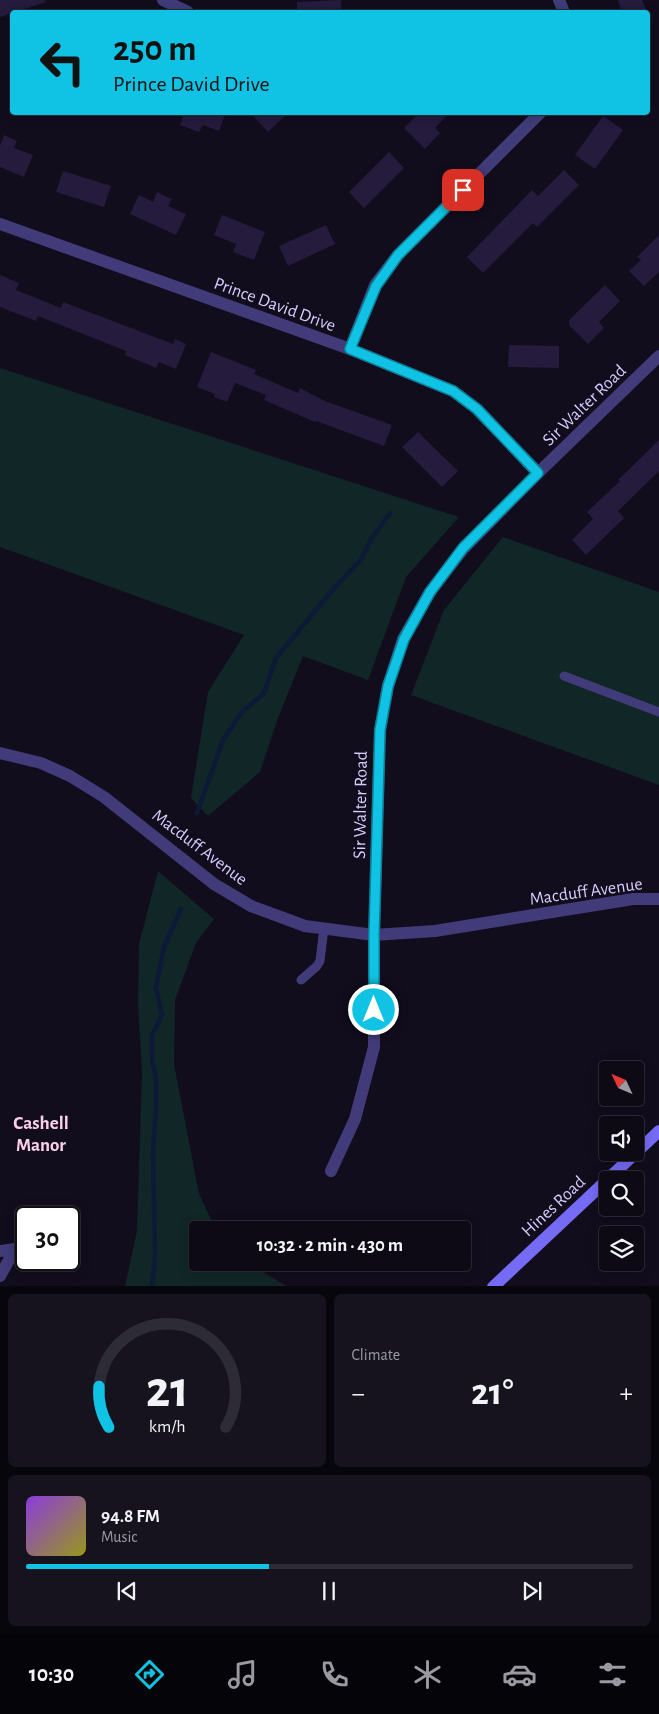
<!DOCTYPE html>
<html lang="en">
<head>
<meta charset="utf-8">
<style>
	body { margin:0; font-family:"Alegreya Sans",sans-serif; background:#16131f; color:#f1f3f6; height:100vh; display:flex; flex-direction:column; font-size:19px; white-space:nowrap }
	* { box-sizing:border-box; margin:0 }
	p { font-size:16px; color:#9a9aa1 }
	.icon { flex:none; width:28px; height:28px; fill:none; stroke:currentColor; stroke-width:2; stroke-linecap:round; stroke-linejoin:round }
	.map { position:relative; height:1286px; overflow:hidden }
	.side { display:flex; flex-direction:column; gap:8px; padding:8px; background:#07060c; flex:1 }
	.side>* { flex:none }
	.banner { position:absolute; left:10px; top:10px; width:640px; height:105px; border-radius:5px; box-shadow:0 2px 12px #0003,0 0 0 1px #2d2b35; background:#10c3e4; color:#111; overflow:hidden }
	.needle { width:32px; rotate:314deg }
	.buttons { position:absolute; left:599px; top:1061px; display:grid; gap:10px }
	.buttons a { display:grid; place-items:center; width:45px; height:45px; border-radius:5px; background:#0d0a16; box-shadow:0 2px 12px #0003,0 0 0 1px #2d2b35; font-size:25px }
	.speed { position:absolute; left:15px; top:1206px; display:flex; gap:10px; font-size:25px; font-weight:700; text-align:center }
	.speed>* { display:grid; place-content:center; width:65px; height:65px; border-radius:50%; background:#0d0a16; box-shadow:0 2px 12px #0003,0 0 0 1px #2d2b35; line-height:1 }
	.speed .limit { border:2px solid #111; border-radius:8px; background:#fff; color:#111 }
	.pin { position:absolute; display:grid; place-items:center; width:42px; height:42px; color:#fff; margin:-21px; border-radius:10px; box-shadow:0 2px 8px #0006 }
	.me { position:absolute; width:55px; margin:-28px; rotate:0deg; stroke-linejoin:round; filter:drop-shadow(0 0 4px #0008) }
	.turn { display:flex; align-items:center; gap:18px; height:105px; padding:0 20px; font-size:22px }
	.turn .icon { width:65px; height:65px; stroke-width:2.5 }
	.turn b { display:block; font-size:35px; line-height:42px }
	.big { font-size:38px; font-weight:700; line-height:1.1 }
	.side .card { flex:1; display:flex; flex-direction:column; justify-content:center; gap:8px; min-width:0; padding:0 18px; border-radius:8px; background:#16131f }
	.side .dial { align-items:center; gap:0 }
	.dial svg { height:130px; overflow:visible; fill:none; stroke:#2d2b35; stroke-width:7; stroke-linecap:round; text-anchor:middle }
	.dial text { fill:#f1f3f6; stroke:none }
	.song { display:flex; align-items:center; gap:15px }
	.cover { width:60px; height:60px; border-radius:8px; background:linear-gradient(135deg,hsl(270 70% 55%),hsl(60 70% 35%)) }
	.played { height:5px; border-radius:2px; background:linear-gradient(90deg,#10c3e4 40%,#2d2b35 40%) }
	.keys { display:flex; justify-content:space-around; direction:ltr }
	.heat { display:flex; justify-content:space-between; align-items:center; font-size:28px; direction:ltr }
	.side .tiles { flex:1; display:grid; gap:8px; grid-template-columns:1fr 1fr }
	.card:last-child { grid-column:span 2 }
	.trip { position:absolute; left:189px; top:1221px; width:282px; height:50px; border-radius:5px; background:#0d0a16; box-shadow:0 2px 12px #0003,0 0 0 1px #2d2b35; font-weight:700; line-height:50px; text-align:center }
	.menu { display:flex; height:80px; justify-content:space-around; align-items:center; background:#050409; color:#9a9aa1 }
	.menu .icon { width:35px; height:35px }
	.menu .active { color:#10c3e4 }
	.menu b { font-size:22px; color:#f1f3f6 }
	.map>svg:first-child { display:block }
	.green { fill:#112627 }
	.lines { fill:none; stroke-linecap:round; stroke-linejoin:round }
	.stream { stroke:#0c1937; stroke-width:4.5 }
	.building { fill:#241b3d }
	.lane { stroke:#413b79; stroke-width:9 }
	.street { stroke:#413b79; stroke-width:12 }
	.secondary { stroke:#766bf5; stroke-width:12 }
	.route-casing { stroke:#0a7f94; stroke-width:12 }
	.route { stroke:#10c3e4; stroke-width:9 }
	.labels { text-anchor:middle; stroke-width:5; stroke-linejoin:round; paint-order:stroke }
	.street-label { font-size:18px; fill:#d5cdfc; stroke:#110d1d }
	.neighbourhood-label { font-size:19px; font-weight:bold; fill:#fccfe9; stroke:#110d1d }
</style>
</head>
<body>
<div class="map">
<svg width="659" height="1287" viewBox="0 0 659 1287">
	<rect width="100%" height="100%" fill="#110d1d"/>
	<path class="green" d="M0,368L459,517L406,577L368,680L303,656L278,718L260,772L208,816L191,798L208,692L244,635L0,547Z
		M503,537L659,592V785L411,695L444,610Z
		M158,871L214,919L196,943L175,1000L174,1064L199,1194L216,1230H198V1262L249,1263L286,1286H125L137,1231L142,1071L138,1005L139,944Z"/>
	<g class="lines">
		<path class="stream" d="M197,813L223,740L242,712L264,693L276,658L335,587L360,561L372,538L390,513
			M152,1287L155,1257L153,1151L156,1107V1079L152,1059V1035L162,1015L156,988L164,947L181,909"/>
	</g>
	<path class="building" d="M0,0H45L46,2L0,17Z
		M341,0V12H297V2Z
		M618,0H642L646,10L639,12H622Z
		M174,112H226L219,131L203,125L199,132L180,125L183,117Z
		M250,112H289L268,132Z
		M420,112H450L435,128L440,133L425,149L404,128Z
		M603,116L623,130L595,169L575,155Z
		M4,135L17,141L14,148L33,155L24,177L0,167V146Z
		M389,152L404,168L364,208L349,192Z
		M564,170L579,185L537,227L533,223L483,273L467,257L532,190L538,196Z
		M63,171L111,186L104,207L56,192Z
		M157,192L172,199L168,206L186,214L176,235L130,214L139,195L153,202Z
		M222,215L265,232L254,260L233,252L236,244L214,235Z
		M326,225L335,244L288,266L279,246Z
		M659,235V272L644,286L629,271L641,260L637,257Z
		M0,275L19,283L16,290L61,308L63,302L173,344L175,339L186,344L176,369L159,362L156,368L125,355L126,351L38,316L36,321L0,307Z
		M605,285L620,301L599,322L604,328L588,344L569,325V320Z
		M509,345L559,346V368L508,367Z
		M211,352L256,370L254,374L298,393L300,388L325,401L392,425L384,446L316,421L315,422L264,400L266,395L235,383L227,402L214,397L215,394L197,387Z
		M418,432L458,471L442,487L402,447Z
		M659,440V471L618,511L624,518L586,555L572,540L593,519L587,512L620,481L618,480Z"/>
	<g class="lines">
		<path class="lane" d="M564,676L659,712
			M301,980L317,966L320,961L324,928"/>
		<path class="street" d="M163,0L188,12
			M559,0L564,12
			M0,224L350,349L453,391L477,409L538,473
			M350,349L375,285L398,255L541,112
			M0,753L41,763L70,776L104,797L214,884L251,906L305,926L374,935L435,931L633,899H659
			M331,1171L355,1119L374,1047V935L380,730L388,686L403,639L430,592L463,549L538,473L659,356
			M0,1251L15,1249L0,1276"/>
		<path class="secondary" d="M493,1287L659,1131"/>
	</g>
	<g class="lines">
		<g class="route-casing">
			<path id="route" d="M374,1010V935L380,730L388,686L404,639L430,592L463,548L538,473L477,409L453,391L350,349L376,286L398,255L463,190"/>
		</g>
		<use href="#route" class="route"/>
	</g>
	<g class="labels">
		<g class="street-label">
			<text transform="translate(275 304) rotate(20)" y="6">Prince David Drive</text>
			<text transform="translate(584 405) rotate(-44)" y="6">Sir Walter Road</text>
			<text transform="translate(360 805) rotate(-89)" y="6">Sir Walter Road</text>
			<text transform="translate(200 847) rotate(37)" y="6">Macduff Avenue</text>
			<text transform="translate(586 891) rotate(-8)" y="6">Macduff Avenue</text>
			<text transform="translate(553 1206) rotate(-43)" y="6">Hines Road</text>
		</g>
		<g class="neighbourhood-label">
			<text x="41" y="1129">Cashell<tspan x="41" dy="22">Manor</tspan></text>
		</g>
	</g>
</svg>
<div class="buttons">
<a><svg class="needle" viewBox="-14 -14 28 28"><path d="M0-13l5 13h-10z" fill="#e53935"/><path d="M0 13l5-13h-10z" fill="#9a9aa1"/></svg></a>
<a><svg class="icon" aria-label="sound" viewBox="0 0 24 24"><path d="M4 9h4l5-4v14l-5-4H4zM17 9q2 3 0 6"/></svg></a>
<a><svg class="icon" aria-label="search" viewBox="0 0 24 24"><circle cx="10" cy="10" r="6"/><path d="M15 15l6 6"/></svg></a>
<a><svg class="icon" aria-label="layers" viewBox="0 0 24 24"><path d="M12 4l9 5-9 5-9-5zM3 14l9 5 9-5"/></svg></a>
</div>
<div class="speed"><div class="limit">30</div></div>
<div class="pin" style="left:463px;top:190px;background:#d93025"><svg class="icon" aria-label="arrive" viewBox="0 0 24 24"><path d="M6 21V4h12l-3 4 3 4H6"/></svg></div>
<svg class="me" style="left:374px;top:1010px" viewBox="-20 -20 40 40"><circle r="17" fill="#10c3e4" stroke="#fff" stroke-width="3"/><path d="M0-11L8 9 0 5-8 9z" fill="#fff"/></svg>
<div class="trip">10:32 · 2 min · 430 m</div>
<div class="banner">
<div class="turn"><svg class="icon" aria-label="left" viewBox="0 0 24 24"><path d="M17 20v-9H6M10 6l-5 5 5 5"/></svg><div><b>250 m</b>Prince David Drive</div></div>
</div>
</div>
<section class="side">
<div class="tiles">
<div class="card dial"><svg viewBox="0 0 100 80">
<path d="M14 69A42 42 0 1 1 86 69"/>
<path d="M14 69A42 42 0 0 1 8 44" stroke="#10c3e4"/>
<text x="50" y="56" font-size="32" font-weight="700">21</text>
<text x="50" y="72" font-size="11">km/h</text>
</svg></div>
<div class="card"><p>Climate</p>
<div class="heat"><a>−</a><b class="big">21°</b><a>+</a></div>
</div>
<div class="card">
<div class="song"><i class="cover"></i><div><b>94.8 FM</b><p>Music</p></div></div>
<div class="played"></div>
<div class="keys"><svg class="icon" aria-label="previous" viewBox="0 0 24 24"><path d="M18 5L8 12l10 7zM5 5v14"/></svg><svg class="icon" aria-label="pause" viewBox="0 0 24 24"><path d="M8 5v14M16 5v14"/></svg><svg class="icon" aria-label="next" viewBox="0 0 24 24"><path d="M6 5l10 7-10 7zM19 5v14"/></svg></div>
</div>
</div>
</section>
<nav class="menu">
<b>10:30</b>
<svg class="icon active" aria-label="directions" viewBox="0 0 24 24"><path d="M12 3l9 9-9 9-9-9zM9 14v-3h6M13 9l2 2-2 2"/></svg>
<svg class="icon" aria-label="music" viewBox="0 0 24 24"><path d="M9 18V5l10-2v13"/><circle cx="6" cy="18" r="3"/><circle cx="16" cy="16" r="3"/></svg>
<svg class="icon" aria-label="phone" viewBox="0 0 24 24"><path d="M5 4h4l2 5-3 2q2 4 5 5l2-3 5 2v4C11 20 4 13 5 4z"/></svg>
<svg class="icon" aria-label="climate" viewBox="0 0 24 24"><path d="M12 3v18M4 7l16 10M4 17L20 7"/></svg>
<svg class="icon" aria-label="car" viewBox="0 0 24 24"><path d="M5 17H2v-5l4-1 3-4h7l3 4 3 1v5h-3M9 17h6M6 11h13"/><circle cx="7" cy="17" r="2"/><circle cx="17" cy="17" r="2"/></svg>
<svg class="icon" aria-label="filters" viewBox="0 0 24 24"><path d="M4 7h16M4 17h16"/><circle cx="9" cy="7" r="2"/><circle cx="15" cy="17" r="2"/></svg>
</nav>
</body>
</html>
